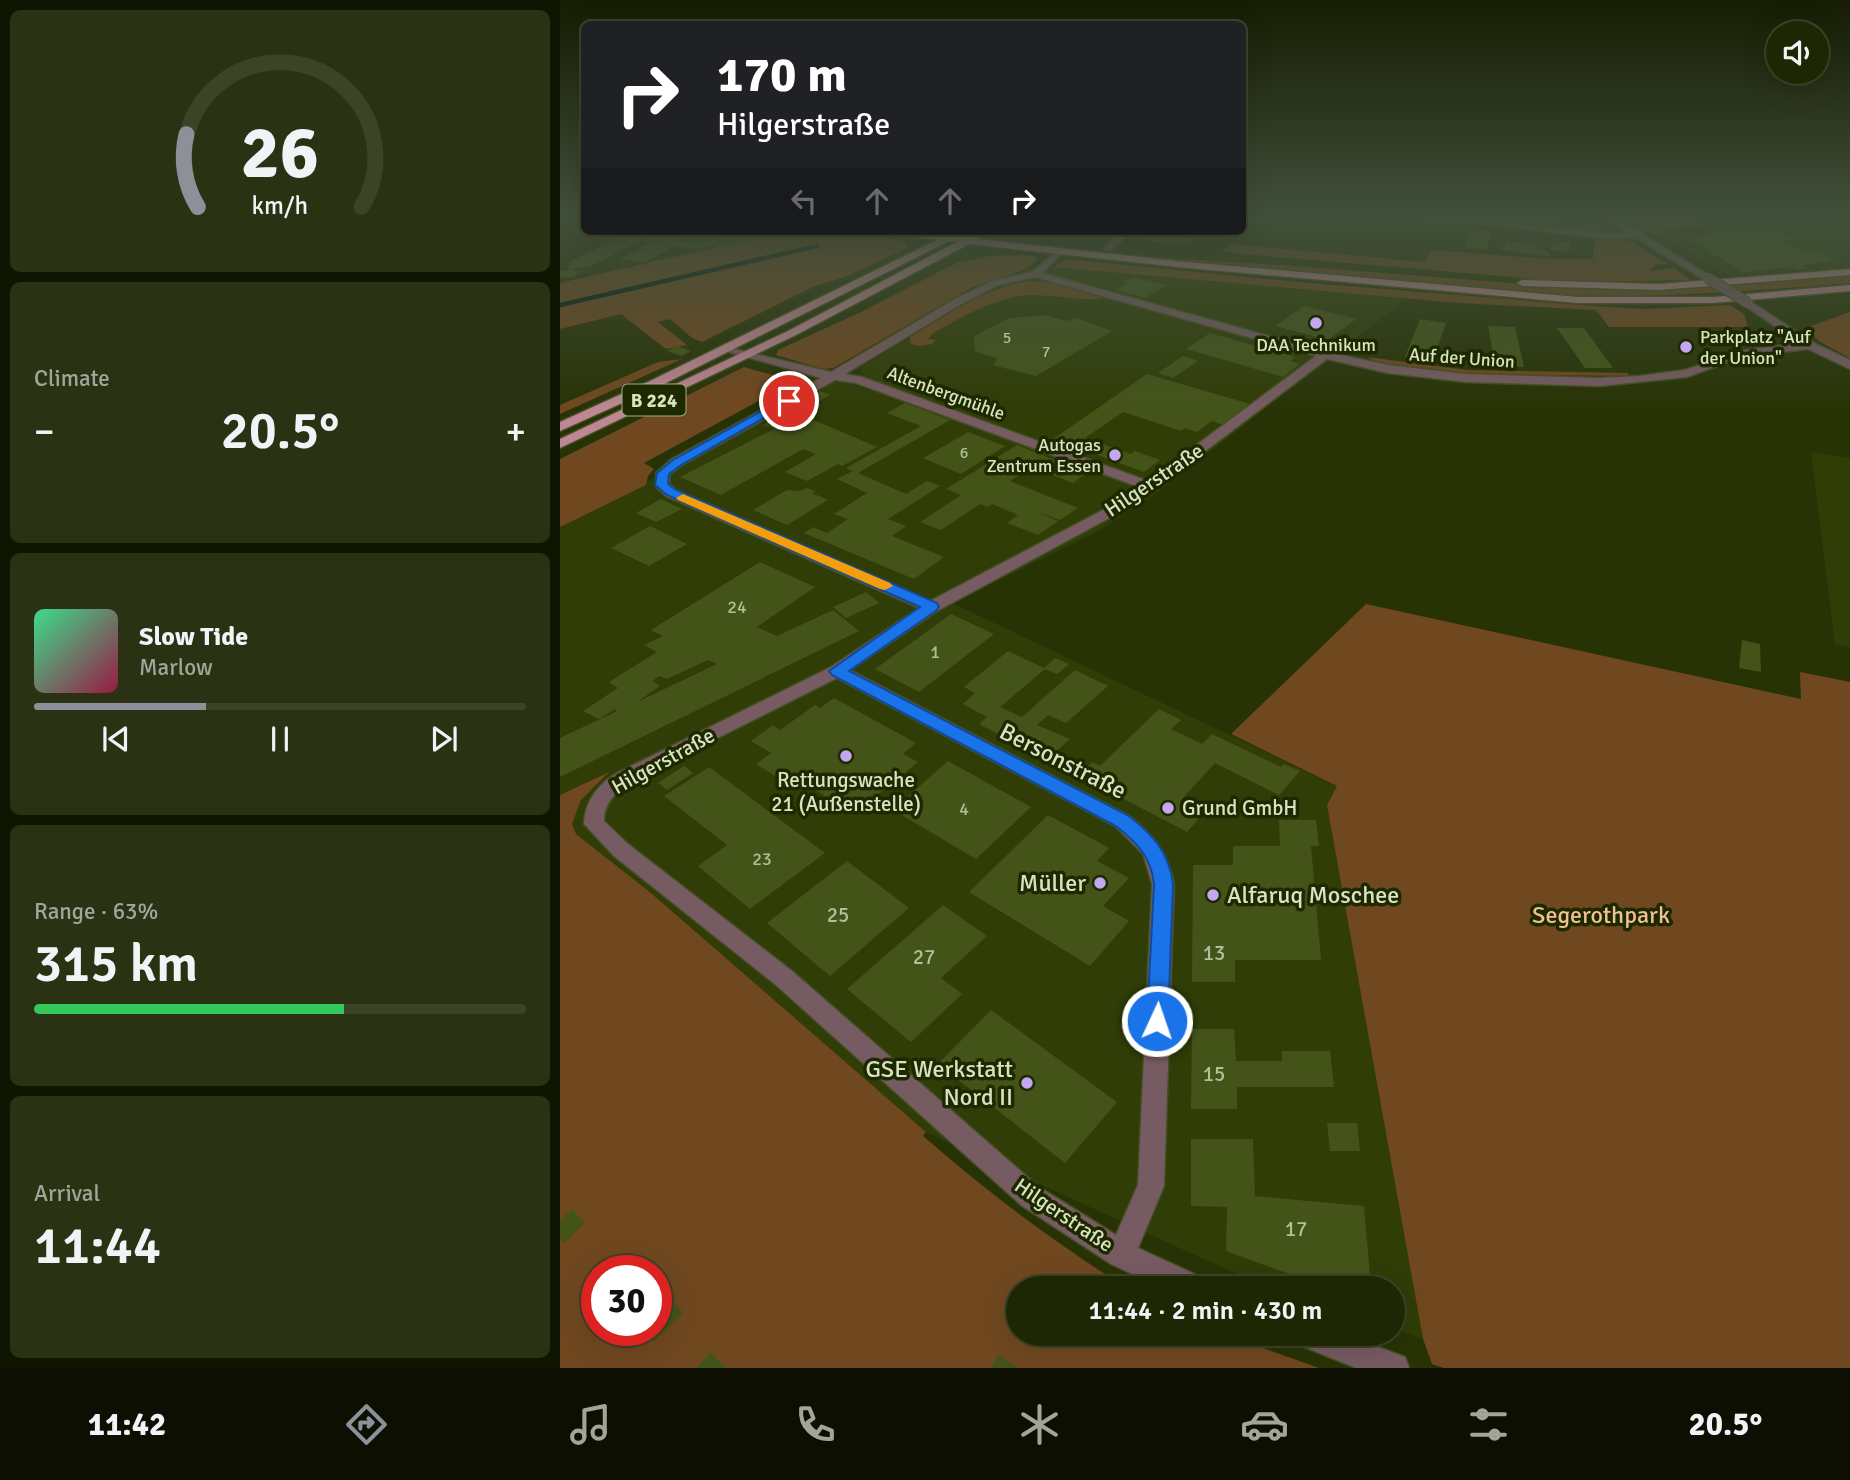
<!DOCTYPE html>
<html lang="en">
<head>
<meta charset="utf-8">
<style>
	body { margin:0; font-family:Signika,sans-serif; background:#2b3213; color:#f1f3f6; height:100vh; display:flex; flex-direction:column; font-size:26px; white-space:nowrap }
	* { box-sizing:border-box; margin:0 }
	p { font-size:23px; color:#a1a59a }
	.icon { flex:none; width:38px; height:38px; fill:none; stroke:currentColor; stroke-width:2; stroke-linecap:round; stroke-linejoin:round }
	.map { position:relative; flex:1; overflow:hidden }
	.details { display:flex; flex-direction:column; gap:10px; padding:10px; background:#101502; width:560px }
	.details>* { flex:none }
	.hud { position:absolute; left:21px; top:21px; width:665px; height:214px; border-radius:10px; box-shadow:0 7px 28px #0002,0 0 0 2px #3c4326; background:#202124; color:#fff; overflow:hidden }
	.controls { position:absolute; left:1206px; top:21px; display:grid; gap:14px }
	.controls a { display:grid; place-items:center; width:63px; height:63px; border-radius:50%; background:#1e2604; box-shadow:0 7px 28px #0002,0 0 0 2px #3c4326; font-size:35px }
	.speed { position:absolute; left:21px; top:1255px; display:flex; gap:14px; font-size:35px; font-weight:700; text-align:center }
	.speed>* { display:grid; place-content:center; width:91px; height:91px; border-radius:50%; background:#1e2604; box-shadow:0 7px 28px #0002,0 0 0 2px #3c4326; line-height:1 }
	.speed .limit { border:10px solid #d22; background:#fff; color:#111 }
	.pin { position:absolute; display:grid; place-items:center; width:60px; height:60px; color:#fff; margin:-30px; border:4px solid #fff; border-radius:50%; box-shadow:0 2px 7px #0007 }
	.me { position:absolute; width:77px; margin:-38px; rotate:3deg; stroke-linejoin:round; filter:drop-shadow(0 0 5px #0008) }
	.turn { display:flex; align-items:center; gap:24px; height:147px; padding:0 21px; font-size:32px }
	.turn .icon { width:91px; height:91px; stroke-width:2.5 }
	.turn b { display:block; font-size:49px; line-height:60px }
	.lanes { display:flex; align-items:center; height:66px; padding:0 21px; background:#0003; justify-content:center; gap:35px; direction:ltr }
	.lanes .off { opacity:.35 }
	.big { font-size:52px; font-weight:600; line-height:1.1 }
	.details .card { flex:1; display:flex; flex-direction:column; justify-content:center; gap:10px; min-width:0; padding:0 24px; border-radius:10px; background:#2b3213 }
	.details .dial { align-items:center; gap:0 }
	.dial svg { height:182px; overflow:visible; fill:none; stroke:#3c4326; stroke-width:7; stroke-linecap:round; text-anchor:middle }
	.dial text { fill:#f1f3f6; stroke:none }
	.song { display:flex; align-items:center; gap:21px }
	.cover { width:84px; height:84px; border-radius:10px; background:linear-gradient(135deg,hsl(150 70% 55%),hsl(340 70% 35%)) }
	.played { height:7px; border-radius:4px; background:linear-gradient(90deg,#8c9099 35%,#3c4326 35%) }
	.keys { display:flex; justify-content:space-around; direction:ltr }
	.heat { display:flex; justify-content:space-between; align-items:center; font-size:38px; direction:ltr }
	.charge { height:10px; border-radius:5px; background:linear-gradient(90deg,#34c759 63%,#3c4326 0) }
	.trip { position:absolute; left:446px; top:1276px; width:399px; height:70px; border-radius:35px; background:#1e2604; box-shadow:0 7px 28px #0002,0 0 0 2px #3c4326; font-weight:600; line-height:70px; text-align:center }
	.tab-bar { display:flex; height:112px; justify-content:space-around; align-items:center; background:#0c0f02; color:#a1a59a }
	.tab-bar .icon { width:49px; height:49px }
	.tab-bar .current { color:#8c9099 }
	.tab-bar b { font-size:32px; color:#f1f3f6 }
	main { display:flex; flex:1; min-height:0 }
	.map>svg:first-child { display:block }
	.built { fill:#303d07 }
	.green { fill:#704820; fill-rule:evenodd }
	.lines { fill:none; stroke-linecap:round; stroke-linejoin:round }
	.stream { stroke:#001815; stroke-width:4.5 }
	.building { fill:#445419; fill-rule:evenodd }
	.minor-casing { stroke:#444f24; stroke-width:3 }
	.major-casing { stroke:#444f24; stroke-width:3 }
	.minor { fill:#775b62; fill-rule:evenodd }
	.major { fill:#bf8694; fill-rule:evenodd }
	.minor-bridge-casing { stroke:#444f24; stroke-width:12; stroke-linecap:butt }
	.minor-bridge { stroke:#775b62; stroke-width:10 }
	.route { fill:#1a73e8; stroke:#114b97; stroke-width:2 }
	.slow { fill:#f59e0b }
	.poi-dot { fill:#c5a7f1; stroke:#1e2900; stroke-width:2.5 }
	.labels { text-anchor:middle; stroke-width:7; stroke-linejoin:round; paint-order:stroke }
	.far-number-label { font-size:16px; fill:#b3bf99 }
	.far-poi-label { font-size:18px; fill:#d8e3c4; stroke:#1e2900; text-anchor:start }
	.far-street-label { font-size:18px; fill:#d8e3c4; stroke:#1e2900 }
	.number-label { font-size:18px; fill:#b3bf99 }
	.shield { fill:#1e2900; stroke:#a0ab89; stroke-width:2 }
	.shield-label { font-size:19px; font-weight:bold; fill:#d8e3c4 }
	.street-label { font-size:21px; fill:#d8e3c4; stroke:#1e2900 }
	.poi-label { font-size:21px; fill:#d8e3c4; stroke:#1e2900 }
	.near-number-label { font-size:21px; fill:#b3bf99 }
	.near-street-label { font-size:24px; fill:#d8e3c4; stroke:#1e2900 }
	.near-poi-label { font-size:24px; fill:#d8e3c4; stroke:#1e2900; text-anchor:end }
	.near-park-label { font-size:24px; fill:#f1c195; stroke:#1e2900 }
</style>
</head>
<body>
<main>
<section class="details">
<div class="card dial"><svg viewBox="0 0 100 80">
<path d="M14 69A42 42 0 1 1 86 69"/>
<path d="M14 69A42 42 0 0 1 9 37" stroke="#8c9099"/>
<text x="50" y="56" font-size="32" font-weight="700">26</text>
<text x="50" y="72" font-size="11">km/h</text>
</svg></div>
<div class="card"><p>Climate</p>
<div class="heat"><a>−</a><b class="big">20.5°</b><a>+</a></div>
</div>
<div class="card">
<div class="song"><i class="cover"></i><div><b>Slow Tide</b><p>Marlow</p></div></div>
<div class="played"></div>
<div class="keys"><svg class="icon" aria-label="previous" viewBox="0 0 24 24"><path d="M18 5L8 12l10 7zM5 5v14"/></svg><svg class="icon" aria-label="pause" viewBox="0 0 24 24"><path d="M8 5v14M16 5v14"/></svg><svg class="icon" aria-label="next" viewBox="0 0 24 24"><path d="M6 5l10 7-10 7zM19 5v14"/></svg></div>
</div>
<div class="card"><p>Range · 63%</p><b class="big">315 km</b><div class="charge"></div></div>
<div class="card"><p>Arrival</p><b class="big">11:44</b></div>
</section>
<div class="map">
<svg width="1290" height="1368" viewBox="0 0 1290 1368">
	<rect width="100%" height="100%" fill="#283305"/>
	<path class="built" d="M1060,216H1290V268L1169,276L1118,246L1104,242Z
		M494,267L728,288L850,296L598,492L538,531L392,603L777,786L767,805L863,1339L833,1329V1288H707L366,1132L91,893L16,834L12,824L21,800L47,773L0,795V526L113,468L275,380L390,414L306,376L301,372L302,366L410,302Z
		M1251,452L1290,458V647L1275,644Z"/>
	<path class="green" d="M1060,216L1152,226L1099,230L1102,233L1093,235Z
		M228,231C267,231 307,232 344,242L347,248L288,276L255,286L142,342L132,338L110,319L98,322L127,345L106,349L61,314L0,329V283Z
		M1035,238L1071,241L1108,264L1095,265L1089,271L1114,268L1131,280L1034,282L986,280L662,252L669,244L865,262L871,250L989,259H1033Z
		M464,255L476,256V261L464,270L411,288L273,368L263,369L216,355L218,350L303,311L396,263L429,256Z
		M601,258L737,266L1040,290H1092L1290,276V283C1191,291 1094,299 995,295Z
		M506,259L738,282L1033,306L1085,309L1170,305L1184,314L1188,327H1049L1036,310L898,303L494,267Z
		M469,281L488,282L543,298C534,302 485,294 468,295C433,298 403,317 373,333L368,339L375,340L372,344L359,346L351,344L350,337C387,316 426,286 469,281Z
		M1290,312V358L1260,342L1245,328Z
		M807,357L908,370L1068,373L1069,376L909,374L819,364Z
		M122,359L0,414V405L98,362Z
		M184,367L244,384L238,388L228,385L84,463L94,469L88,476L86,485L0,527V459Z
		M806,604L1241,699L1240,672L1290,682V1368H884L872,1364L863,1339L767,805L777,786L671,734Z
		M49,772L21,800L12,824L16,834L91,893L366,1132L363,1136C408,1175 453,1211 502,1245C524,1260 546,1276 570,1288H458V1334H664L759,1368H0V795ZM37,1270H96V1330H37Z"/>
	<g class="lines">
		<path class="stream" d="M0,305L257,246"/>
	</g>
	<path class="building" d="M684,216H694L702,218L697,225L682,224Z
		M923,216L1038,225L1037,231L921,220Z
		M910,228L932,231L926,250L904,248Z
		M1215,229L1235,239L1223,241L1242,251L1255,250L1276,261L1243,265L1250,269L1238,270L1231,267L1184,272L1128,239H1134L1130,236Z
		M72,231H99L29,267L15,268L12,271H20L14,277L0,278V271H7L11,268L8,267L12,265L6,264Z
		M105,231H131L115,240L139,243L177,234L171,231L197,232L191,235L195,238L157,247L155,245L138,249L114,246L83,263L60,259L91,243L85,242Z
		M581,231H598L593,236L633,239L629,245L585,241L588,238L575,236Z
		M945,241L978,245L976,249L990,252L989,256L941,250L942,246H946Z
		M992,241L1010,243L1009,252L990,250Z
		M577,278L606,285L585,298L556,290L567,283L560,282Z
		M744,306L796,319L768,340L715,326Z
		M485,315L506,321L516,318L552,331L476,376L433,365L438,359L415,351L414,336L449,318Z
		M860,319L886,323L873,360L845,357Z
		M928,326L955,327L964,367L935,365Z
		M997,328H1024L1053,368H1025Z
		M650,333L735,357L730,361L740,364L723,377L626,349Z
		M117,346L131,351L121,356L107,351Z
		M623,356L638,361L613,378L598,373Z
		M587,374L690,404L663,425L652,421L637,432L625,428L621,431L563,412L525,438L571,454L575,451L600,460L584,472L493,439Z
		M260,391L270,395L255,403L261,405L239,419L249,423L254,420L317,447L282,466L278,464L247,481L225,472L256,454L243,449L161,495L120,477L214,429L202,425Z
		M345,403L390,420L298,473L346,494L367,481L380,486L328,519L346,526L332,536L384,557L354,579L244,533L253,527L267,533L288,519L274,514L307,493L277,479L293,471L286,468L361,426L327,413Z
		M408,432L445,446L401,474L363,458Z
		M457,445L527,473L513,483L472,467L450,481L518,508L500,520L478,512L498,521L478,535L447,523L458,515L432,504L428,507L420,504L381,530L360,522L401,495L386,489Z
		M246,488L256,491L252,493L268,500L227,525L193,510L227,490L241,491Z
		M101,499L122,509L96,522L76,513Z
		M90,526L127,544L89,566L51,548Z
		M200,562L255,587L197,627L217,636L273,610L299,631L0,777V738L57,711L55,709L39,719L23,711L58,688L49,682L97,652L84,645L103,636L91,630ZM148,660L157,664L77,702L100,686L92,681L100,676L107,679Z
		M306,592L319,603L286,618L273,607Z
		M391,614L434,634L359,692L315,669Z
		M1182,640L1200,644L1201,672L1179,668Z
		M448,651L484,668L495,658L509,664L497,674L485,669L440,707L462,717L515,670L548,686L506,723L488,715L477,725L510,739L487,760L419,724L427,717L403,704L415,693L404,687Z
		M274,698L356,743L343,754L358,762L295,814L225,772L218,778L196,764L211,753L191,741L213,725L220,730L255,705L260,708Z
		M599,709L621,720L611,729L642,744L652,734L721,767L724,764L740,771L719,795L655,763L620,801L644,813L627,832L518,775L532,762L540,766Z
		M388,761L471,807L416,859L340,814L343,811L336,807Z
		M124,766L133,773L107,790L98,783Z
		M149,767L265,853L190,909L138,866L167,845L104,796Z
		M488,815L549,848L537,861L569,878L543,906L569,921L530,966L409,892Z
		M719,820H756L759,846H751L761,960H675V982H632L633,865H673V846H720Z
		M287,861L349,908L270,976L207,923Z
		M383,905L427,936L381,978L402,994L351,1042L287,989Z
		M431,1010L557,1102L505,1163L378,1064Z
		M632,1029H674L676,1061H722V1051H770L774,1087H677V1109H631Z
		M767,1123H797L800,1151H770Z
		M631,1139H693L695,1196L804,1206L811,1288H767L666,1251L667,1207L631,1206Z
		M12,1209L25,1223L4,1243L0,1238V1220Z
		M54,1256L66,1270H38Z
		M37,1271V1295L26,1281Z
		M107,1296L123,1313L94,1342L84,1330H96V1307Z
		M499,1334H538L530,1350Z
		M151,1352L166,1368H136Z
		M439,1354L458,1368H430Z"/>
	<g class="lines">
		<g class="minor-casing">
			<path id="minor" d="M848,216H880L1048,233H1067L1043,216H1054L1153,278L1144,280L1076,238L1048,239Z
				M562,231H573L551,250H545V246Z
				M499,249L504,252L502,254L482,273L767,352L828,365L906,374L1040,378L1079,376L1125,370L1179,351L1239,343L1184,305L1183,303L1188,300L1254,343L1290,360V369L1248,349L1181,357L1127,377L1040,386L906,382L828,373L767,359L595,489L553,516L377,611L290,670L569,816C593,834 608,854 614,884L604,1186L578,1248L643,1278L647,1288H602L551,1264L461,1205L216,985L54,856L24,824C25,801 37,786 55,774L271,667L359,608L106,496L97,488L96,473L112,459L261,378L162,350V346L271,372L395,299L432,281L472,272ZM475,277L756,356L588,481L302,377L285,374L403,303L439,285ZM275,380L296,383L579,487L543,510L370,601L116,490L109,484L110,474L122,465ZM277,678L555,826L583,854L592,884L578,1185L556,1235L479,1187L232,971L68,844L44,821C44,800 59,790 76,779Z
				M732,1334H783L845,1357L849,1368H796L737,1344Z"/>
		</g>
		<g class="major-casing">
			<path id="major" d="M318,231H348L406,237L419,231H431L418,239L617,261L1018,297H1153L1290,285V291L1153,303H1018L617,267L409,244L236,335L0,448V439L228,331L397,242L389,241L100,386L0,431V422L92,380L377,240Z
				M1290,269V275L1099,290L962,286L957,283L962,280L1099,284Z"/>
		</g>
		<use href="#minor" class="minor"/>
		<use href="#major" class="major"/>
		<g class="minor-bridge-casing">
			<path id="minor-bridge" d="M1148,278L1188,303"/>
		</g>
		<use href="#minor-bridge" class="minor-bridge"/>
	</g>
	<linearGradient id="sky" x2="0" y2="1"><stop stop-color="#161c03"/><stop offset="0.53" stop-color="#42503b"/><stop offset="1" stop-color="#42503b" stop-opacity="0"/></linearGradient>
	<rect width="1290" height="408" fill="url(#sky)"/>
	<path class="route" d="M225,398L234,401L121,465L109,474L108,484L116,490L377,603L379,607L377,610L289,671L569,816C593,835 609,852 613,884L608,1021L605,1028L597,1031L590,1028L587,1021L594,884C591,856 577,843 556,826L272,675L269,671L360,607L107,495L95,485L97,473L113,460Z"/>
	<path class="slow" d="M123,494L330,583L333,586L325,590L320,589L118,500L116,498Z"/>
	<g class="poi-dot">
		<circle cx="756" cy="323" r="7"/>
		<circle cx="1126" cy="347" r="7"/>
		<circle cx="555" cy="455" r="7"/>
		<circle cx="286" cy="756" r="7"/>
		<circle cx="608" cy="808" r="7"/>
		<circle cx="540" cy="883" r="7"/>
		<circle cx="653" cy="895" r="7"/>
		<circle cx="467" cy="1083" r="7"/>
	</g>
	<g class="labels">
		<g class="far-number-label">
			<text x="447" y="343">5</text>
			<text x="486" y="357">7</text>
			<text x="404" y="458">6</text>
		</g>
		<g class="far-poi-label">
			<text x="1140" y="343">Parkplatz "Auf<tspan x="1140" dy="21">der Union"</tspan></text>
			<text x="756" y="351" text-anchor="middle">DAA Technikum</text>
			<text x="541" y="451" text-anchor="end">Autogas<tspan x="541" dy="21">Zentrum Essen</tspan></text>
		</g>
		<g class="far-street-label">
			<text transform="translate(902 358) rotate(4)" y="6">Auf der Union</text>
			<text transform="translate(386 393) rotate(20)" y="6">Altenbergmühle</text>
		</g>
		<g class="number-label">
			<text x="177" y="613">24</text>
			<text x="375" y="658">1</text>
			<text x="404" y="815">4</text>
			<text x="202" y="865">23</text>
		</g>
		<rect class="shield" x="62.5" y="384.5" width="63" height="31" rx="5"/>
		<g class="shield-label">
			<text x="94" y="407">B 224</text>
		</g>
		<g class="street-label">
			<text transform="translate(594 480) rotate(-34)" y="7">Hilgerstraße</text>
			<text transform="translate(103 761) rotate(-29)" y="7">Hilgerstraße</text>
			<text transform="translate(504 1215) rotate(34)" y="7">Hilgerstraße</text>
		</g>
		<g class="poi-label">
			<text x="286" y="787">Rettungswache<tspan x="286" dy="24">21 (Außenstelle)</tspan></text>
			<text x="622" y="815" text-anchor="start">Grund GmbH</text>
		</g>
		<g class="near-number-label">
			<text x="278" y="922">25</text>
			<text x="654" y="960">13</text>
			<text x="364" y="964">27</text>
			<text x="654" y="1081">15</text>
			<text x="736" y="1236">17</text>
		</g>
		<g class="near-street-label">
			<text transform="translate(503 761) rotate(27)" y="8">Bersonstraße</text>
		</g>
		<g class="near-poi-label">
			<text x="526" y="891">Müller</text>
			<text x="667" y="903" text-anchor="start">Alfaruq Moschee</text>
			<text x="453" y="1077">GSE Werkstatt<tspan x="453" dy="28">Nord II</tspan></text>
		</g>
		<g class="near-park-label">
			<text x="1041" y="923">Segerothpark</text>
		</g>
	</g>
</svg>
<div class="controls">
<a><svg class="icon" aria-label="sound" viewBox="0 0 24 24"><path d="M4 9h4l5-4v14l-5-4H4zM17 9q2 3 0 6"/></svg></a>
</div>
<div class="speed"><div class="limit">30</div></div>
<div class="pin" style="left:229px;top:401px;background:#d93025"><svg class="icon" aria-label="arrive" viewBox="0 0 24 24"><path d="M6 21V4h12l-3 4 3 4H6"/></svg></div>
<svg class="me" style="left:597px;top:1021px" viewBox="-20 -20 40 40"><circle r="17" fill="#1a73e8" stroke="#fff" stroke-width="3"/><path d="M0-11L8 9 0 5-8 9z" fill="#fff"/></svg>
<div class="trip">11:44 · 2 min · 430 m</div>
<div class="hud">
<div class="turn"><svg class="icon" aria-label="right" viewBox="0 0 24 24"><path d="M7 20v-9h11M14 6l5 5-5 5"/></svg><div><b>170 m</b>Hilgerstraße</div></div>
<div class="lanes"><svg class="icon off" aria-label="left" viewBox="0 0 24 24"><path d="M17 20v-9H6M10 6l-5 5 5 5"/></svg><svg class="icon off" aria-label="ahead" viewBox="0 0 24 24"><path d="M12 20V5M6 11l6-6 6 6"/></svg><svg class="icon off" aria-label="ahead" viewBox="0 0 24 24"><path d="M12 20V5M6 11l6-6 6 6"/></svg><svg class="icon" aria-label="right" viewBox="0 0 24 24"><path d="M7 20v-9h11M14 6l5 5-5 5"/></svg></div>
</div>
</div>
</main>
<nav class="tab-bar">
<b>11:42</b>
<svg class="icon current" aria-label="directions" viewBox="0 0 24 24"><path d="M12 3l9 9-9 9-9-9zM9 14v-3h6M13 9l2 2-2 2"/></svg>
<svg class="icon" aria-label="music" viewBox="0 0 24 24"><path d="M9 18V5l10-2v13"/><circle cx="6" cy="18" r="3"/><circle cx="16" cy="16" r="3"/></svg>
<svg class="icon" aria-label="phone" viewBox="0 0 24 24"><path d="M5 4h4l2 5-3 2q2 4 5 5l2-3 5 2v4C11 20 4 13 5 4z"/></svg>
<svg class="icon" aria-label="climate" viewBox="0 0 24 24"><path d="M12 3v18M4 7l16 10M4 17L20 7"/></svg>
<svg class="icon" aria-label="car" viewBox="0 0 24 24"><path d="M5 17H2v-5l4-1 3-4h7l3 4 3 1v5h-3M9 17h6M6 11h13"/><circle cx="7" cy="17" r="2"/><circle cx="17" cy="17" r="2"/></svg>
<svg class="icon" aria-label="filters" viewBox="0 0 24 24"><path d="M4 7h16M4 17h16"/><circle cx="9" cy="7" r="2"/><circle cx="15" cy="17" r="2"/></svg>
<b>20.5°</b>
</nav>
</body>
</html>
